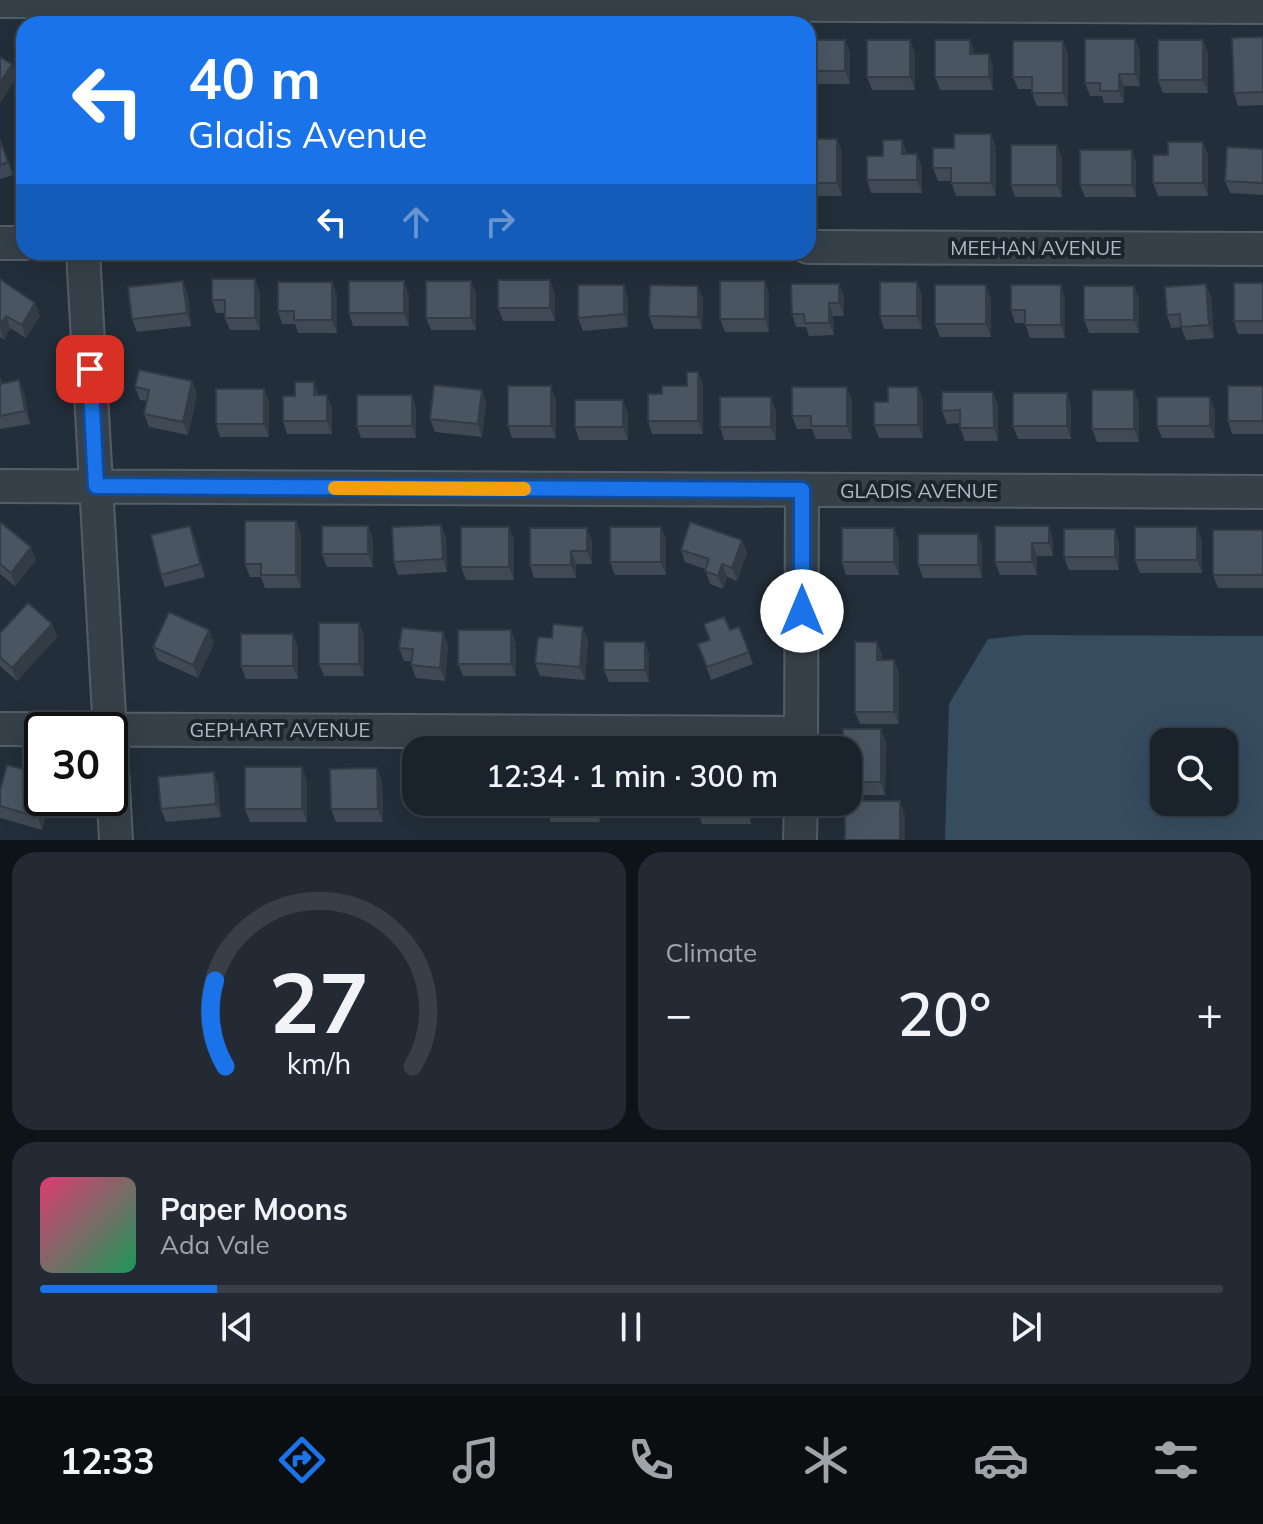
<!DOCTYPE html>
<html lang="en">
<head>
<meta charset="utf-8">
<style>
	body { margin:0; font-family:Mulish,sans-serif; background:#232a33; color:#f1f3f6; height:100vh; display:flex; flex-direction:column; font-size:30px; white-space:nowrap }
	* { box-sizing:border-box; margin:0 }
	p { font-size:26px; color:#9fa4a9 }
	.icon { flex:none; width:44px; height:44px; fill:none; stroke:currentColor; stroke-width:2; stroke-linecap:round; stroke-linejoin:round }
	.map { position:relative; height:840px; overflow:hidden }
	.details { display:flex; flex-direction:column; gap:12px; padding:12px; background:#0e1318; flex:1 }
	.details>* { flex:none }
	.top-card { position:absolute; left:16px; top:16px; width:800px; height:244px; border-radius:24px; box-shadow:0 8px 32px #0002,0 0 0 2px #383f47; background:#1a73e8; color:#fff; overflow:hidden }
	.controls { position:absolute; left:1150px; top:728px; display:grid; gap:16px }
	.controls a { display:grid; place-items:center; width:88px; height:88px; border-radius:16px; background:#1a222b; box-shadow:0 8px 32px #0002,0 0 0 2px #383f47; font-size:40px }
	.speed { position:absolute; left:24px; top:712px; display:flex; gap:16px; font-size:40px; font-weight:700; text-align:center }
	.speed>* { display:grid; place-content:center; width:104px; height:104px; border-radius:50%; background:#1a222b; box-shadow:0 8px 32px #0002,0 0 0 2px #383f47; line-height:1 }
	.speed .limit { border:4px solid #111; border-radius:12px; background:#fff; color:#111 }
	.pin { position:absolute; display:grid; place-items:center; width:68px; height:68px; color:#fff; margin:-34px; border-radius:16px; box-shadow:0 4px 12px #0006 }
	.me { position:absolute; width:88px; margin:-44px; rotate:0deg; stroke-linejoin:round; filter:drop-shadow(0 0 6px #0008) }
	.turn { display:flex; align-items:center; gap:28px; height:168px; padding:0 40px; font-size:36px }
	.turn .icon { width:104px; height:104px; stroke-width:2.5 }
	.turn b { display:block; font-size:56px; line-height:68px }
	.lanes { display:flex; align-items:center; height:76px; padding:0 40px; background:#0003; justify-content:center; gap:40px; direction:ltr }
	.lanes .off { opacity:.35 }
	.big { font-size:60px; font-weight:600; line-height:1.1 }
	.details .card { flex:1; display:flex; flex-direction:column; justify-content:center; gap:12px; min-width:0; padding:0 28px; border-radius:24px; background:#232a33 }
	.details .dial { align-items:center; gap:0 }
	.dial svg { height:208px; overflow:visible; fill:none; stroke:#383f47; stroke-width:7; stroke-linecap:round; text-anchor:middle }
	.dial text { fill:#f1f3f6; stroke:none }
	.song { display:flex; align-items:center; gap:24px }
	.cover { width:96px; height:96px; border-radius:12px; background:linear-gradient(135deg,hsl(340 70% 55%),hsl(150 70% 35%)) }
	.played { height:8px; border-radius:4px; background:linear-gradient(90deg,#1a73e8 15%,#383f47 15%) }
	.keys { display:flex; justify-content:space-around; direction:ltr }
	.heat { display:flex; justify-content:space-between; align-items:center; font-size:44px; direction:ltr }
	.details .tiles { flex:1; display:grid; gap:12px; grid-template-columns:1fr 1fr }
	.card:last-child { grid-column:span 2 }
	.trip { position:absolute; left:402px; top:736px; width:460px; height:80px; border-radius:24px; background:#1a222b; box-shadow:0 8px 32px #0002,0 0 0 2px #383f47; font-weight:600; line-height:80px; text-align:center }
	.tab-bar { display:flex; height:128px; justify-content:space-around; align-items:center; background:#0a0e11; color:#9fa4a9 }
	.tab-bar .icon { width:56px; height:56px }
	.tab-bar .current { color:#1a73e8 }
	.tab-bar b { font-size:36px; color:#f1f3f6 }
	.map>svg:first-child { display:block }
	.water { fill:#364c5f; fill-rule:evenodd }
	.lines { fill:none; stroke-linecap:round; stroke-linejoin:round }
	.minor-casing { stroke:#545e67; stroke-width:36 }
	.minor { stroke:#364049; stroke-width:32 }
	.wall { fill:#3f4a54 }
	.shaded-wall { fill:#333c45 }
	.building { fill:#495662; stroke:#333c45; stroke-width:2 }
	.route-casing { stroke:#114b97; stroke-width:20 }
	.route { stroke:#1a73e8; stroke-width:14 }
	.slow { stroke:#f59e0b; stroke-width:14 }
	.labels { text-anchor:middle; stroke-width:8; stroke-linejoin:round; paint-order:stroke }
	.street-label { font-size:20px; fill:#b1bbc5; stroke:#1b252e }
</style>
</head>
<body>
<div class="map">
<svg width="1263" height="840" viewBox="0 0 1263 840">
	<rect width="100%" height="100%" fill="#222e39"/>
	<path class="water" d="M1025,635L1263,636V840H945L949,704L988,639ZM1164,742H1224V802H1164Z"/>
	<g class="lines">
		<g class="minor-casing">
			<path id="minor" d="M0,1L1263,7
				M0,243H24
				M808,247L1263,249
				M83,252L116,840
				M0,486L1263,492
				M0,729L801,733
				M801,750L802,490
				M800,840L801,802"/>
		</g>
		<use href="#minor" class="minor"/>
	</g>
	<path class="wall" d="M1263,37V105L1238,106L1234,93Z
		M1135,39L1140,52V86H1124V103H1104L1102,96H1090L1085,83Z
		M808,40H845L850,53V84H808Z
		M910,40L915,53V90H872L867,77Z
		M970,40L975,54L993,67V90H940L935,77Z
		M1203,40L1208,53V93H1163L1158,80Z
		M1063,41L1068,54V106H1037L1032,93V89H1018L1013,77Z
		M808,139L842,151V196H808Z
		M0,140L13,175L0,179Z
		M1203,142L1208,155V196H1158L1153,183L1168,155Z
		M996,147V196H956L951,181H938L933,168Z
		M1263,149V195L1230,193L1225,181Z
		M1132,150L1136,163V197H1085L1080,185Z
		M907,154L922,167V193H871L867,180L883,156Z
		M1062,157V197H1015L1011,185Z
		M0,279L35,303L40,316L26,338L10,328L4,340L0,337Z
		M471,281L476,293V330H431L426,318Z
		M332,282L337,295V333H298L295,324H282L278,311Z
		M1263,283V334H1238L1234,321Z
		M839,284L844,297V316H833L834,335L809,336L806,327H796L792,314Z
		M260,292V330H230L225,318V313H216L212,300Z
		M555,293V321H503L498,308Z
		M769,293V332H725L720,319Z
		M188,294L191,326L137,332L132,319Z
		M409,294V326H353L349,313Z
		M922,295V329H884L880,316Z
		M1211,297L1214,338L1186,340L1181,327L1171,328L1167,315Z
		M628,298V327L583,331L578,318Z
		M703,298L702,329H654L649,316Z
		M991,298V337H940L935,324Z
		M1065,298V338H1030L1025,323H1015L1011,310Z
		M1139,298V333H1089L1084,320Z
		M0,377L2,384L24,393L30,424L0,429Z
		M192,381L197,394L188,435L149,427L144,414L147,401L140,400L135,387Z
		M703,384V434H652L648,421L687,386Z
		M1263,386V434H1232L1228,421Z
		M918,387L923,400V438H879L874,425L888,402Z
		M264,389L269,402V437H220L216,424Z
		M482,390L486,403L482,437L435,432L430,419Z
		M1067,393L1071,406V439H1018L1013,426Z
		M319,395H327L332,408V434H287L283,421Z
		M556,399V438H512L508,426Z
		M852,400V439H816L812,429H797L792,416Z
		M1139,403V442H1097L1092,429Z
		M998,405V441H965L960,428V423L947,424L942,411Z
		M416,407V438H361L357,426Z
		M776,410V440H724L720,427Z
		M1215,410V438H1162L1157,426Z
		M628,412V440H579L575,427Z
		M0,522L36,560L15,586L0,574Z
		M441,525L446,538L447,572L398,575L394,562Z
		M368,526L373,539V567H327L322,554Z
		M995,526L1053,539V556H1037V575H1000L995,562Z
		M661,527L666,540V575H615L610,562Z
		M894,528L899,541V575H846L842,562Z
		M1263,530V588H1218L1213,575Z
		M301,534V588H265L261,577H250L245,564Z
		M978,534L982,547V578H923L918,565Z
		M195,538L205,577L165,587L161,575Z
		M514,539V580H466L461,567Z
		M742,540L747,553L737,581L727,577L723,589L710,584L705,569L685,562L681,550Z
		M1202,540V573H1140L1135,560Z
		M592,541V564H576V578H534L530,565Z
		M1119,542V570H1069L1064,557Z
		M359,623L364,636V676H324L319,664Z
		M52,624L57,637L17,681L0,666V633Z
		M739,627L753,664L711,680L698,644Z
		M209,630L214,643L198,678L158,660L153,647Z
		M552,638L588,640L585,680L540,676L535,663Z
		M645,642L649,655V682H609L604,670Z
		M877,642L882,655V660H894L899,673V724H860L855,712Z
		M516,643V676H463L458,664Z
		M448,645L445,681L416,678L411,665L412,661H404L399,648Z
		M298,647V679H246L241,666Z
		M886,742L885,795H848V750Z
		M42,774V830L0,818V790Z
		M307,780V822H250L245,809Z
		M382,781L383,822H336L331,809Z
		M218,785L221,817L166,822L161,809Z
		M409,801L453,802L452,816L413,814Z
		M472,802H530V807H474Z
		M600,802V822H551L546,809Z
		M628,802H670V812H632Z
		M751,802V824H702L698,811Z"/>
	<path class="shaded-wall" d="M1135,39L1140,52V86L1135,74Z
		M845,40L850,53V84L845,71Z
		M910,40L915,53V90L910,77Z
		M970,40L975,53V67L970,54Z
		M1203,40L1208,53V93L1203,80Z
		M1063,41L1068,54V106L1063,93Z
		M989,54L993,67V90L989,77Z
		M12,64L17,77L0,104V83Z
		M1119,74L1124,86V103L1119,91Z
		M991,134L996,147V196L991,183Z
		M837,139L842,151V196L837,183Z
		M902,140L907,153L902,154Z
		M1203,142L1208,155V196L1203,183Z
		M1057,145L1062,157V197L1057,185Z
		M1132,150L1136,163V197L1132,185Z
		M917,154L922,167V193L917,180Z
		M255,279L260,292V330L255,318Z
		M550,280L555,293V321L550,308Z
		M183,281L188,294L191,326L187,313Z
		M404,281L409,294V326L404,313Z
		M471,281L476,293V330L471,318Z
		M765,281L769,293V332L765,319Z
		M332,282L337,295V333L332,320Z
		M917,282L922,295V329L917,316Z
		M839,284L844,297V316L839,303Z
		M1206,284L1211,297L1214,338L1209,325Z
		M624,285L628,298V327L624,314Z
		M986,285L991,298V337L986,324Z
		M1061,285L1065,298V338L1061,325Z
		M698,286L703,298L702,329L698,317Z
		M1134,286L1139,298V333L1134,320Z
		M35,303L40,316L26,338L22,325Z
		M829,303L833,316L834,335L829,323Z
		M6,316L10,328L4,340L0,329V325Z
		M698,372L703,384V434L698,421Z
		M19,380L24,393L30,424L25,411Z
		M192,381L197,394L188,435L183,422Z
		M314,382L319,395H314Z
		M551,386L556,399V438L551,426Z
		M847,387L852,400V439L847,426Z
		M918,387L923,400V438L918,425Z
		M264,389L269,402V437L264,424Z
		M482,390L486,403L482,437L478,424Z
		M1134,390L1139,403V442L1134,429Z
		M993,392L998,405V441L994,428Z
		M1067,393L1071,406V439L1067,426Z
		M327,395L332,408V434L327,421Z
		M412,395L416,407V438L412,426Z
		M771,397L776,410V440L771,427Z
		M1210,397L1215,410V438L1210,426Z
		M623,400L628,412V440L623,427Z
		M296,521L301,534V588L296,575Z
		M441,525L446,538L447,572L443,559Z
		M190,526L195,538L205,577L200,564Z
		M368,526L373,539V567L368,554Z
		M1049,526L1053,539V556L1049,543Z
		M509,527L514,539V580L509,567Z
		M661,527L666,540V575L661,562Z
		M1197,527L1202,540V573L1197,560Z
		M587,528L592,541V564L587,551Z
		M894,528L899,541V575L894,562Z
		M1115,529L1119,542V570L1115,557Z
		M978,534L982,547V578L978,565Z
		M742,540L747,553L737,581L732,568Z
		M1032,543L1037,556V575L1032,562Z
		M31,547L36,560L15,586L11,573Z
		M571,551L576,564V578L571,565Z
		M722,564L727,577L723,589L718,576Z
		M359,623L364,636V676L359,664Z
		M52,624L57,637L17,681L12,668Z
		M583,627L588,640L585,680L580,667Z
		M209,630L214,643L198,678L193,665Z
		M511,630L516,643V676L511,664Z
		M443,632L448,645L445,681L440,668Z
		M293,634L298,647V679L293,666Z
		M645,642L649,655V682L645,670Z
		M877,642L882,655V673L877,660Z
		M894,660L899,673V724L894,712Z
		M881,729L886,742L885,795L881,782Z
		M302,767L307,780V822L302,809Z
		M377,768L382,781L383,822L378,809Z
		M214,772L218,785L221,817L216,804Z
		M43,798H51L42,830L38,817Z
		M900,801L905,814V840H900Z
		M448,802H453L452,816L447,803Z
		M595,802H600V822L595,809Z
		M747,802H751V824L747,811Z"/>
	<path class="building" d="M1263,37V92L1234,93L1232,38Z
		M1085,39H1135V74H1119V91H1100V83H1085Z
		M808,40H845V71H808Z
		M867,40H910V77H867Z
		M935,40H970V54H989V77H935Z
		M1158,40H1203V80H1158Z
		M1013,41H1063V93H1032V77H1013Z
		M0,57L12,64L0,83Z
		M954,134H991V183H951V168H933V148H954Z
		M808,139H837V183H808Z
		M0,140L8,162L0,165Z
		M883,140H902V154H917V180H867V156H883Z
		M1168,142H1203V183H1153V155H1168Z
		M1011,145H1057V185H1011Z
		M1227,147L1263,149V183L1225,181Z
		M1080,150H1132V185H1080Z
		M0,279L35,303L22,325L6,316L0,325Z
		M212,279H255V318H225V300H212Z
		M498,280H550V308H498Z
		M183,281L187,313L132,319L128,287Z
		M349,281H404V313H349Z
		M426,281H471V318H426Z
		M720,281H765V319H720Z
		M278,282H332V320H294V311H278Z
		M880,282H917V316H880Z
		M1234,283H1263V321H1234Z
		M791,284H839V303H829V323H805L804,314H792Z
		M1206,284L1209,325L1181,327L1180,314L1167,315L1165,287Z
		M578,285H624V314L578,318Z
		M650,285L698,286V317L649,316Z
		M935,285H986V324H935Z
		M1011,285H1061V325H1025V310H1011Z
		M1084,286H1134V320H1084Z
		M139,370L192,381L183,422L144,414L149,390L135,387Z
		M687,372H698V421H648V394H662V386H687Z
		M0,378L1,384L19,380L25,411L0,416Z
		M295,382H314V395H327V421H283V396H295Z
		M434,385L482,390L478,424L430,419Z
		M508,386H551V426H508Z
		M1228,386H1263V421H1228Z
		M792,387H847V426H811V416H792Z
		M888,387H918V425H874V402H888Z
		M216,389H264V424H216Z
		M1092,390H1134V429H1092Z
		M942,392H993L994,428H960V410L942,411Z
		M1013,393H1067V426H1013Z
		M357,395H412V426H357Z
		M720,397H771V427H720Z
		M1157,397H1210V426H1157Z
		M575,400H623V427H575Z
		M245,521H296V575H261V564H245Z
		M0,522L31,547L11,573L0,564Z
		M690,522L742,540L732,568L722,564L718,576L705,571L709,559L681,550Z
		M441,525L443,559L394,562L392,527Z
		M190,526L200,564L161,575L151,535Z
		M322,526H368V554H322Z
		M995,526H1049V543H1032V562H995Z
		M461,527H509V567H461Z
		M610,527H661V562H610Z
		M1135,527H1197V560H1135Z
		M530,528H587V551H571V565H530Z
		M842,528H894V562H842Z
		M1064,529H1115V557H1064Z
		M1213,530H1263V575H1213Z
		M918,534H978V565H918Z
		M28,603L52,624L12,668L0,657V633Z
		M169,612L209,630L193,665L153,647Z
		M724,617L730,630L739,627L749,652L707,667L698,644L710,640L704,624Z
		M319,623H359V664H319Z
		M553,624L583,627L580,667L535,663L538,637L552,638Z
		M402,628L443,632L440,668L411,665L413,649L399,648Z
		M458,630H511V664H458Z
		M241,634H293V666H241Z
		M604,642H645V670H604Z
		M855,642H877V660H894V712H855Z
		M843,729H881V782H848V750H843Z
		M7,765L42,774V798H43L38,817L0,806V790Z
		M245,767H302V809H245Z
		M377,768L378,809H331L330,769Z
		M410,768H416V802L409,801Z
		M214,772L216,804L161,809L158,777Z
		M848,801H900V840H845V802Z
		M546,802H595V809H546Z
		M698,802H747V811H698Z"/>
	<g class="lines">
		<g class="route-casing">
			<path id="route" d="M90,369L96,486L802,490V611"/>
		</g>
		<use href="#route" class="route"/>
		<path class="slow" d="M335,488L524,489"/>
	</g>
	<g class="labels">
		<g class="street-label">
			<text x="1036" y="255">MEEHAN AVENUE</text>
			<text x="919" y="498">GLADIS AVENUE</text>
			<text x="280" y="737">GEPHART AVENUE</text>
		</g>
	</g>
</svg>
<div class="controls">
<a><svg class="icon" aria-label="search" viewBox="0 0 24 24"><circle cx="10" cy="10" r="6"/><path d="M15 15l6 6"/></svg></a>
</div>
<div class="speed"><div class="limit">30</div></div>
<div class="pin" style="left:90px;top:369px;background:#d93025"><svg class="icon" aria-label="arrive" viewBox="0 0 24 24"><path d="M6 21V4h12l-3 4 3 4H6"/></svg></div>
<svg class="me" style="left:802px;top:611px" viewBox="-20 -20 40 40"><circle r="19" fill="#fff"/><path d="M0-13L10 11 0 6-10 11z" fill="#1a73e8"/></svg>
<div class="trip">12:34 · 1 min · 300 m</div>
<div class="top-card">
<div class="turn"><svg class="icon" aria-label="left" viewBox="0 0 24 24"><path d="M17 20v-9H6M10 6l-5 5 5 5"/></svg><div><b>40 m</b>Gladis Avenue</div></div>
<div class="lanes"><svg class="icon" aria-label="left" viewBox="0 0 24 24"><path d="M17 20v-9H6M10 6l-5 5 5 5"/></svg><svg class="icon off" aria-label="ahead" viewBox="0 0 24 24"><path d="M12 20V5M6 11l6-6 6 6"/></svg><svg class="icon off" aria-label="right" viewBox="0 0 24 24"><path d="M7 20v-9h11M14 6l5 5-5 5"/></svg></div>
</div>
</div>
<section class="details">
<div class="tiles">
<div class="card dial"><svg viewBox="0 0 100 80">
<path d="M14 69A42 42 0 1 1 86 69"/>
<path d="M14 69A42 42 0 0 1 10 36" stroke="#1a73e8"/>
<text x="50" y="56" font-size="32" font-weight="700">27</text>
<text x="50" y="72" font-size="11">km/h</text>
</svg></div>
<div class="card"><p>Climate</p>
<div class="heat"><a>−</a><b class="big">20°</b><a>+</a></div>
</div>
<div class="card">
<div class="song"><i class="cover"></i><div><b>Paper Moons</b><p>Ada Vale</p></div></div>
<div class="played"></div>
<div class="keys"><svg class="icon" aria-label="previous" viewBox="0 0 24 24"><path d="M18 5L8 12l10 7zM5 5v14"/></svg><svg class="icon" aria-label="pause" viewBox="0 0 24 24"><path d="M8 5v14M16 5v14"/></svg><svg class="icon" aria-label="next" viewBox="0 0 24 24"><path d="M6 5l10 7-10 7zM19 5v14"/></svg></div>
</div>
</div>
</section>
<nav class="tab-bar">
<b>12:33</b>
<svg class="icon current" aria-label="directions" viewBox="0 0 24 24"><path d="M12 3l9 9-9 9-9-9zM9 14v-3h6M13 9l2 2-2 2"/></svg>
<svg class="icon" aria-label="music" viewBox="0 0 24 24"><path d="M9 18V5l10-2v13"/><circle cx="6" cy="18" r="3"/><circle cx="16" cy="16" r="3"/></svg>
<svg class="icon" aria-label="phone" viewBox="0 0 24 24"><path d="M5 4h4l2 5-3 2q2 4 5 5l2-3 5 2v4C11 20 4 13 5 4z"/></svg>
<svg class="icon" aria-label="climate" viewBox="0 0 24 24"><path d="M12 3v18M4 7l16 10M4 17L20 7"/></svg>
<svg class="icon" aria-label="car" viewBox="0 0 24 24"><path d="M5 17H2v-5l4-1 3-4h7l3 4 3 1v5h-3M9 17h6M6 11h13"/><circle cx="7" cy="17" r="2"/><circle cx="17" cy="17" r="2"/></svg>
<svg class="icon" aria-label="filters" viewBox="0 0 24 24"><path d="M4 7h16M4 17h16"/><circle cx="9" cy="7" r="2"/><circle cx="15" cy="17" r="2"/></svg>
</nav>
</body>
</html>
